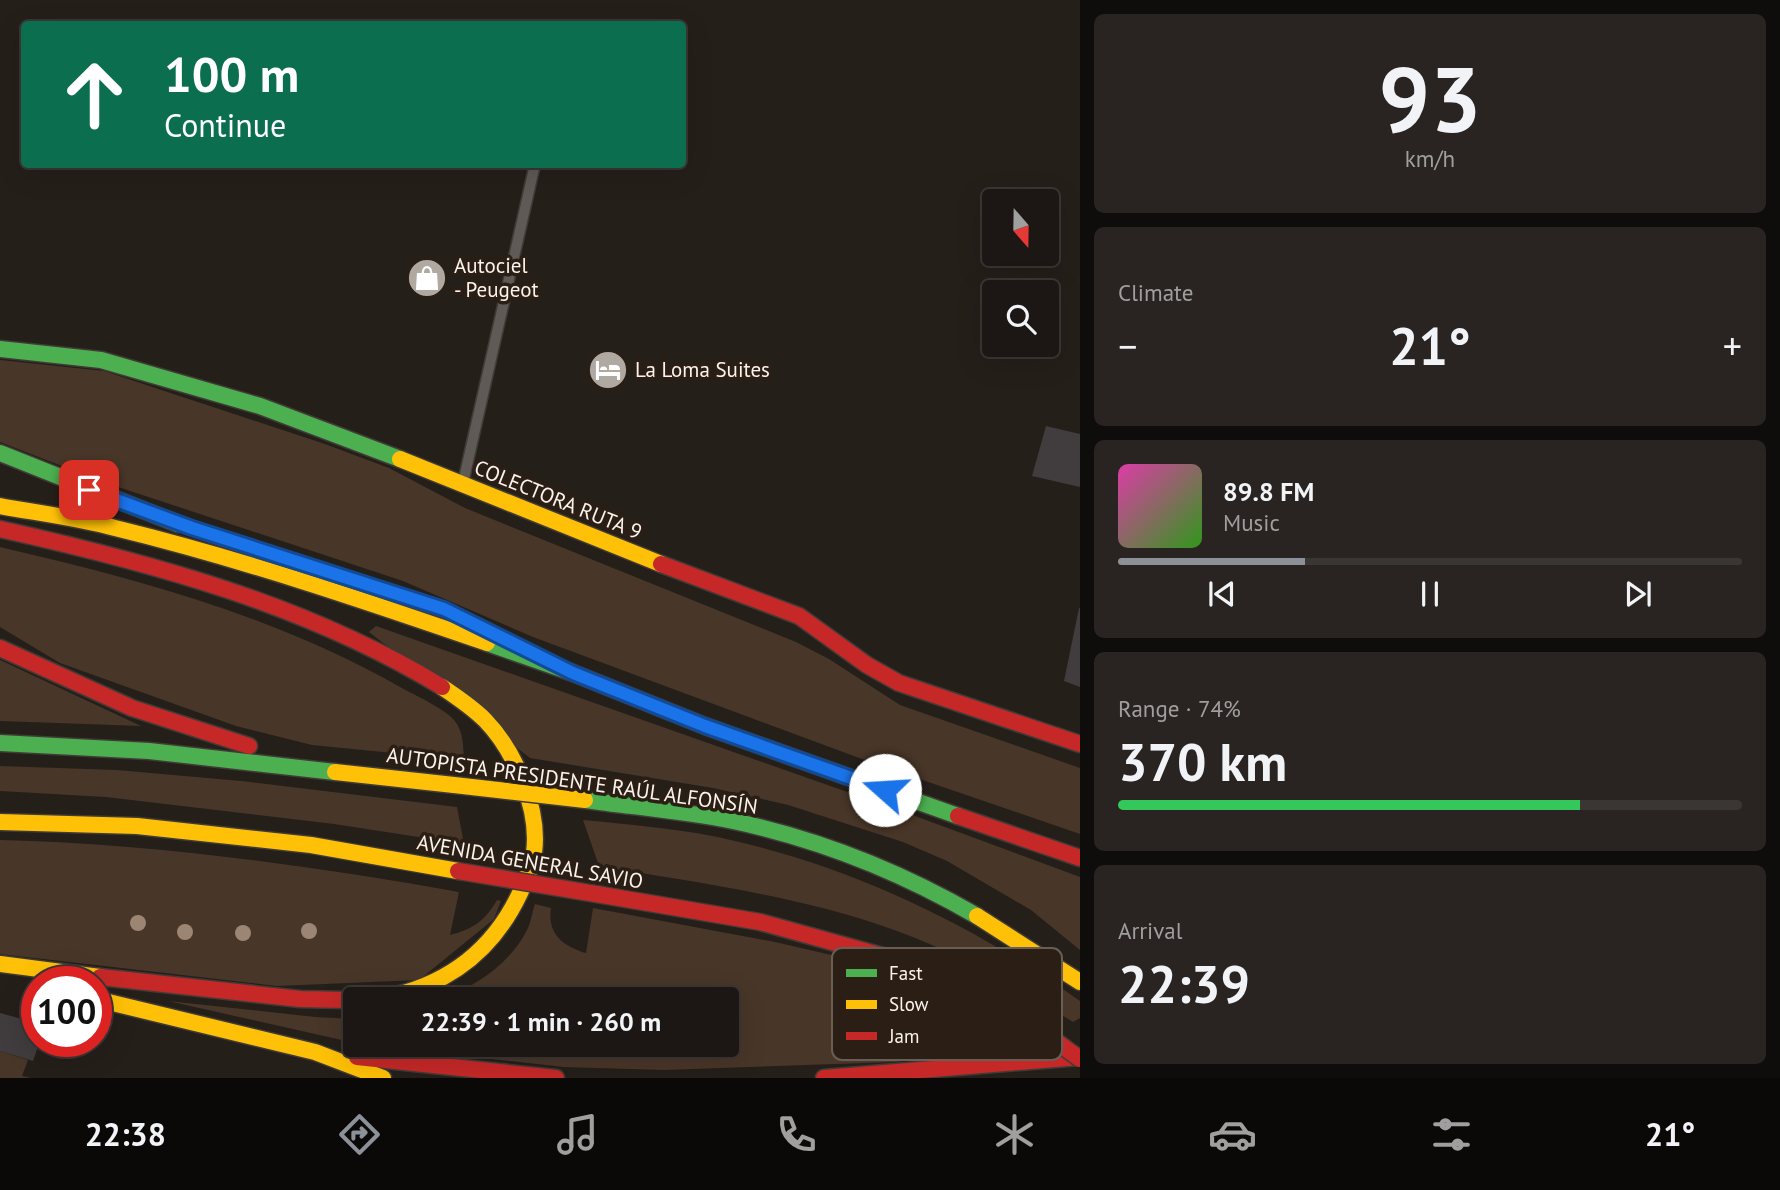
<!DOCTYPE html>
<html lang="en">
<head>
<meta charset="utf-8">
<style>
	body { margin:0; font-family:"PT Sans",sans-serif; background:#292422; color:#f1f3f6; height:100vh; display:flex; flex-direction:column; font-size:26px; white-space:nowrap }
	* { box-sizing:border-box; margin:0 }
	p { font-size:23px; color:#a09fa0 }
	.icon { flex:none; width:38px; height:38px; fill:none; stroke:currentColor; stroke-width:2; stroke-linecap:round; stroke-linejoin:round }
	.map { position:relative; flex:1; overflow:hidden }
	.panel { display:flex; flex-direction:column; gap:14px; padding:14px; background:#0f0d0b; width:700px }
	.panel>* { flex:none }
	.hud { position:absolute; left:21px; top:21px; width:665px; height:147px; border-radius:7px; box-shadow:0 7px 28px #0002,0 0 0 2px #3a3634; background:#0b6e4f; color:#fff; overflow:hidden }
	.needle { width:46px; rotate:160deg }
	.tools { position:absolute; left:982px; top:189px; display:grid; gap:14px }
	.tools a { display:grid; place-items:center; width:77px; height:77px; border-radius:7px; background:#1c1714; box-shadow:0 7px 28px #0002,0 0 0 2px #3a3634; font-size:35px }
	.speed { position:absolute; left:21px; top:966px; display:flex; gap:14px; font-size:35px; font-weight:700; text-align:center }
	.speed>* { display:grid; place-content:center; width:91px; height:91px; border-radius:50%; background:#1c1714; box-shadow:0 7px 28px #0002,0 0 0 2px #3a3634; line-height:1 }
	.speed .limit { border:10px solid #d22; background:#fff; color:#111 }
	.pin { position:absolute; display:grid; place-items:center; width:60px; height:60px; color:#fff; margin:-30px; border-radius:14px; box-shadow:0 4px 10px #0006 }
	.me { position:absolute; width:77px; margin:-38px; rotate:289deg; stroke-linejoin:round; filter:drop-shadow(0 0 5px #0008) }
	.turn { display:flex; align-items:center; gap:24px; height:147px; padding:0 28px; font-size:32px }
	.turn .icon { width:91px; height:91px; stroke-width:2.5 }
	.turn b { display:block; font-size:49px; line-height:60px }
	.big { font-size:52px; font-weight:800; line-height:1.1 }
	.panel .card { flex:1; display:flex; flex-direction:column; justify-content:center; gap:10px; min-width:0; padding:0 24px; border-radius:10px; background:#292422 }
	.panel .dial { align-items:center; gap:0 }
	.dial b { font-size:91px; line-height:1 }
	.song { display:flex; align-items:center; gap:21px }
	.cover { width:84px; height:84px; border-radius:10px; background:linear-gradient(135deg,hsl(320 70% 55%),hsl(110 70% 35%)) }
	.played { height:7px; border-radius:4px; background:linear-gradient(90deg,#8c9099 30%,#3a3634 30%) }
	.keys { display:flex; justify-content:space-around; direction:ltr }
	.heat { display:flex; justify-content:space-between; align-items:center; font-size:38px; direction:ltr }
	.charge { height:10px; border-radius:5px; background:linear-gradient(90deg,#34c759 74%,#3a3634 0) }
	.trip { position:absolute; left:343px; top:987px; width:396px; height:70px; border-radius:7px; background:#1c1714; box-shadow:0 7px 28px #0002,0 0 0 2px #3a3634; font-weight:800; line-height:70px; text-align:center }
	.menu { display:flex; height:112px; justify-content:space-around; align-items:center; background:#0b0908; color:#a09fa0 }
	.menu .icon { width:49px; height:49px }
	.menu .current { color:#8c9099 }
	.menu b { font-size:32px; color:#f1f3f6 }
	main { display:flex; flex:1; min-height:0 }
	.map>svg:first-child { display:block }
	.green { fill:#483628 }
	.building { fill:#413c3e }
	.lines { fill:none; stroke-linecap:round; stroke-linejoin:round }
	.lane-casing { stroke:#413b38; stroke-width:13 }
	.fast-casing { stroke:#413b38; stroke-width:19 }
	.slow-casing { stroke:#413b38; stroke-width:19 }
	.jam-casing { stroke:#413b38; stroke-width:19 }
	.lane { stroke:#5f5a56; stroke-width:10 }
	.fast { stroke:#4caf50; stroke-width:16 }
	.slow { stroke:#ffc107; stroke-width:16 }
	.jam { stroke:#c62828; stroke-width:16 }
	.slow-bridge-casing { stroke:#413b38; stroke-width:19; stroke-linecap:butt }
	.jam-bridge-casing { stroke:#413b38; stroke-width:19; stroke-linecap:butt }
	.slow-bridge { stroke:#ffc107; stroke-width:16 }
	.jam-bridge { stroke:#c62828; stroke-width:16 }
	.tree { fill:#9d8573 }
	.route-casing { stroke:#114b97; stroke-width:18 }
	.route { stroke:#1a73e8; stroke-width:12 }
	.labels { text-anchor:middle; stroke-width:7; stroke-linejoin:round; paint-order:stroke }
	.poi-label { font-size:21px; fill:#fbf3ec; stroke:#2a1e15; text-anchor:start }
	.street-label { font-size:21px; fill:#fbf3ec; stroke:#2a1e15 }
	.key { fill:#2a1e15; stroke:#695e56; stroke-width:2 }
	.key-label { font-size:19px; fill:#fbf3ec }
</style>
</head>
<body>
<main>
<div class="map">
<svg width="1080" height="1078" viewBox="0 0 1080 1078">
	<rect width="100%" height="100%" fill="#251f1a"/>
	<path class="green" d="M0,360L104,371L325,444L389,468L465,508L796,642L829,659L900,705L1080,768V834L870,762L533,637L403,581L103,482L0,442Z
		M0,547C138,579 275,616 400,687C414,695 444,708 454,720C464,732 463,746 464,760L312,745L236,726L60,663L0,627Z
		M376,626L907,813L1080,877V950L1031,910L947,861L903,842L788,805L713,788L530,758L369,632Z
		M0,660L141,726L0,721Z
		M0,766L117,770L241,781L457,807L464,844L334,824L106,797L0,791Z
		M583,820C634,825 686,829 735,841C860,870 976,927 1080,1001V1018L1073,1022C1017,987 960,954 897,931C802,896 698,883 599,866Z
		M0,840C154,844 307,865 459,892L450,935C473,929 485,921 497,900L501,901L494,919L419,980L277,986L0,954Z
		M535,904L551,908C547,934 563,946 586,953L593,908L775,942L853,960L940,992L927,1013L929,1037L1014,1038L1020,1048L894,1062L664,1070L564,1067L364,1045H726V999H444C476,985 510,964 527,930C531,923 532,912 535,904Z
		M168,1001L315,1017L355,1019V1043Z
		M0,1051L28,1060L22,1076L31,1078H0Z"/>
	<path class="building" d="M1046,426L1080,434V487L1032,476Z
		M1079,608H1080V687L1064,681Z
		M0,1013L37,1023V1041H40L33,1061L0,1051Z"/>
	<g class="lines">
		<g class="lane-casing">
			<path id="lane" d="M463,483L535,164"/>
		</g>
		<g class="fast-casing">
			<path id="fast" d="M0,349L101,360L260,406L400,459
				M0,453L178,524
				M487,643L573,673L705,726L958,816
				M0,743L149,751L335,772
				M585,800C634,807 684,811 733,821C818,839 901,872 977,916
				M897,960L958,981L1034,1025"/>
		</g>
		<g class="slow-casing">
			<path id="slow" d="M400,459L661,564
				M0,506C38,513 78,518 115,528C242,559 365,601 487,643
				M335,772L454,785
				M0,822L137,826L311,845L458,871
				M977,916L1080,982
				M0,964L100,977
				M396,995C453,981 495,946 520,893C526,880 532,867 534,853C540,809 515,751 485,720C472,707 457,697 442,687
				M96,999L315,1052L383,1078"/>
		</g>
		<g class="jam-casing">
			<path id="jam" d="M0,529C153,563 307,605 442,687
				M661,564L799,616L867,665L899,683L1080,744
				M0,648L132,708L249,746
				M958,816L1080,858
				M602,895L760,922L897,960
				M100,977L300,999L346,1000L396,995
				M357,1057L556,1078
				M824,1078L1080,1057"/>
		</g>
		<use href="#lane" class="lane"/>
		<use href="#fast" class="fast"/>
		<use href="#slow" class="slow"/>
		<use href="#jam" class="jam"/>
		<g class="slow-bridge-casing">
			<path id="slow-bridge" d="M454,785L585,800"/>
		</g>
		<g class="jam-bridge-casing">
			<path id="jam-bridge" d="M458,871L602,895
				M1034,1025L1080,1059"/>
		</g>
		<use href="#slow-bridge" class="slow-bridge"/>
		<use href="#jam-bridge" class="jam-bridge"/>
	</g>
	<g class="tree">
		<circle cx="138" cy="923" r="8"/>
		<circle cx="309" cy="931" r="8"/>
		<circle cx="185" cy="932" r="8"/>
		<circle cx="243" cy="933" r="8"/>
	</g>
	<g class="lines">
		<g class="route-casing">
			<path id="route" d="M89,490L192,528L444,609L573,673L705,726L885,790"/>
		</g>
		<use href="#route" class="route"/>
	</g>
	<defs>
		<g id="shop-disc" transform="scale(2.0125)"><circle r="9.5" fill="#b0a9a2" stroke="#2a1e15"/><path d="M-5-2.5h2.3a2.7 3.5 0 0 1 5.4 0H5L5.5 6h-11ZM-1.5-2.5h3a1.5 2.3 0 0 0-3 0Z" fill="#fff"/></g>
		<g id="hotel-disc" transform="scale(2.0125)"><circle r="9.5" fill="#b0a9a2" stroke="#2a1e15"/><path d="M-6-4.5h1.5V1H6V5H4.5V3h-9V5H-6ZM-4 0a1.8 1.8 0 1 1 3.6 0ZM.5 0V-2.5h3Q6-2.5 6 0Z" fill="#fff"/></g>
	</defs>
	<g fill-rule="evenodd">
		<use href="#shop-disc" x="427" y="278"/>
		<use href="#hotel-disc" x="608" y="370"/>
	</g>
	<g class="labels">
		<g class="poi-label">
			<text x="454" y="273">Autociel<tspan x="454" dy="24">- Peugeot</tspan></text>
			<text x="635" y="377">La Loma Suites</text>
		</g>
		<g class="street-label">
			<text transform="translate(558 500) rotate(22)" y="7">COLECTORA RUTA 9</text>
			<text transform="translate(572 781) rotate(8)" y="7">AUTOPISTA PRESIDENTE RAÚL ALFONSÍN</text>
			<text transform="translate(530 862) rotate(10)" y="7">AVENIDA GENERAL SAVIO</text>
		</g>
	</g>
	<rect x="832" y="948" width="230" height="112" rx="10" class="key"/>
	<rect x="846" y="969" width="31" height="8" fill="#4caf50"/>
	<rect x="846" y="1000" width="31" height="9" fill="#ffc107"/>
	<rect x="846" y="1032" width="31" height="8" fill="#c62828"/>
	<g class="key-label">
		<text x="889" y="980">Fast</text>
		<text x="889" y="1011">Slow</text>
		<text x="889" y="1043">Jam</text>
	</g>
</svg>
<div class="tools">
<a><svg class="needle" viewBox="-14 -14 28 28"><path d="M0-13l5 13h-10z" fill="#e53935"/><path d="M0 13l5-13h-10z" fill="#a09fa0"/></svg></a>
<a><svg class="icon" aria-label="search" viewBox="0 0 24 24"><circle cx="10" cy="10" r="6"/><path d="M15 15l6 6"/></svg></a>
</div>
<div class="speed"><div class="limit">100</div></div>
<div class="pin" style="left:89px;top:490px;background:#d93025"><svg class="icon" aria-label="arrive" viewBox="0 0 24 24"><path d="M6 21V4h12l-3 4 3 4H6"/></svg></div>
<svg class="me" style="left:885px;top:790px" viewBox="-20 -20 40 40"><circle r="19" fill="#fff"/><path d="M0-13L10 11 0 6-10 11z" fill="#1a73e8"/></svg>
<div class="trip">22:39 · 1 min · 260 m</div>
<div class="hud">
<div class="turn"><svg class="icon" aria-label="ahead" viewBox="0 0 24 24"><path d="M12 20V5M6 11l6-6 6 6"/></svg><div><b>100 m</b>Continue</div></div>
</div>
</div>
<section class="panel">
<div class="card dial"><b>93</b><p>km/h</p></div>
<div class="card"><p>Climate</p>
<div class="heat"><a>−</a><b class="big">21°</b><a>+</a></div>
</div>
<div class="card">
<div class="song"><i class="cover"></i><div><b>89.8 FM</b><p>Music</p></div></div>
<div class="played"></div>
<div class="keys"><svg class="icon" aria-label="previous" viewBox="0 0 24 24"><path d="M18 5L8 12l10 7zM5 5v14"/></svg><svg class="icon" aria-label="pause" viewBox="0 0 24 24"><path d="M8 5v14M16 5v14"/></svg><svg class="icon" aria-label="next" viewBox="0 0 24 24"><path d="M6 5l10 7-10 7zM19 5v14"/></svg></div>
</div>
<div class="card"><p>Range · 74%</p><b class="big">370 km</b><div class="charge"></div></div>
<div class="card"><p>Arrival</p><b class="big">22:39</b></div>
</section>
</main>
<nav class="menu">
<b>22:38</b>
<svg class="icon current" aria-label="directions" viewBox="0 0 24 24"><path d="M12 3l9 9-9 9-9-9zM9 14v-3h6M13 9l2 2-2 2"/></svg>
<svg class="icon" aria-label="music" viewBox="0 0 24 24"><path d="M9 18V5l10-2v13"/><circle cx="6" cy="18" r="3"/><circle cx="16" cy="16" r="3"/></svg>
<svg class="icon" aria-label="phone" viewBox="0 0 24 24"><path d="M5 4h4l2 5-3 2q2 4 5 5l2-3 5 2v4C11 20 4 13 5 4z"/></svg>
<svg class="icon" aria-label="climate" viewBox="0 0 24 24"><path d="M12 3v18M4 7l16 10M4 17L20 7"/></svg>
<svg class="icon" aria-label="car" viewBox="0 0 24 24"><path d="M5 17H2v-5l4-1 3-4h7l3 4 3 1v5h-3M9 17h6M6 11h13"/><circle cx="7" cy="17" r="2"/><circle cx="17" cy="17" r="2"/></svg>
<svg class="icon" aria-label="filters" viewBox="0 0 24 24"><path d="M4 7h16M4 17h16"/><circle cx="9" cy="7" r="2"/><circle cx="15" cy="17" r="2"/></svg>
<b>21°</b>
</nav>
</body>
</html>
